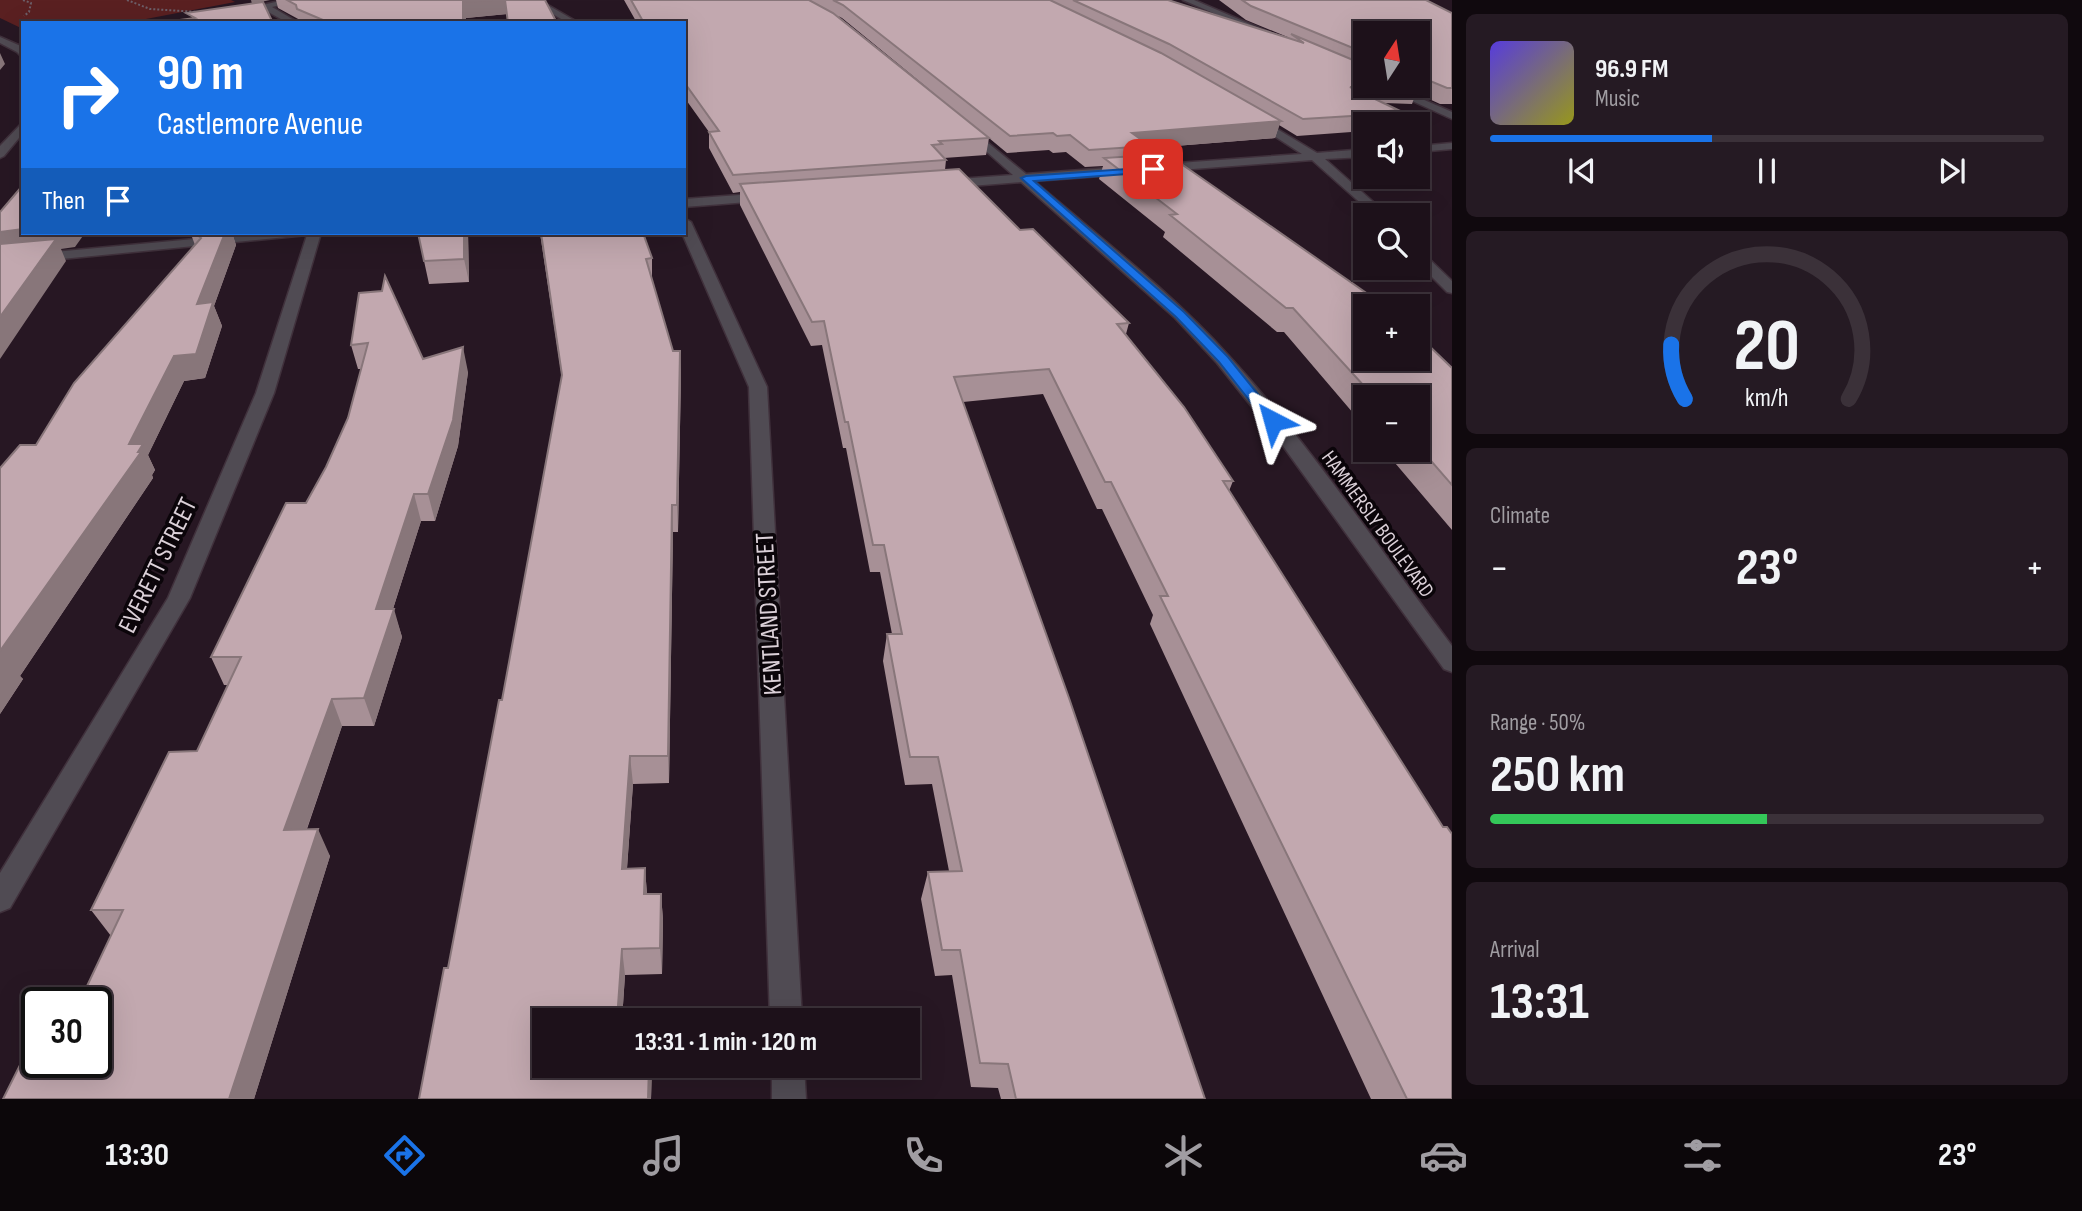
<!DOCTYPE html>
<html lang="en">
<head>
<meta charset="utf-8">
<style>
	body { margin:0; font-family:"Sofia Sans Condensed",sans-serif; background:#251a23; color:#f1f3f6; height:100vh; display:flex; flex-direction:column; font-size:26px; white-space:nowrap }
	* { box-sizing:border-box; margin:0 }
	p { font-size:23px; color:#a09da2 }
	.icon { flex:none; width:38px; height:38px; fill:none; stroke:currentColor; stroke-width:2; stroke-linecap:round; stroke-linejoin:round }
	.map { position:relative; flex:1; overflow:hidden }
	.side { display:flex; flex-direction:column; gap:14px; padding:14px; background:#10090e; width:630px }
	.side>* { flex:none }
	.banner { position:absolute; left:21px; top:21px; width:665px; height:214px; border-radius:0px; box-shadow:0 7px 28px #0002,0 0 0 2px #3b3139; background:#1a73e8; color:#fff; overflow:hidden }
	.needle { width:46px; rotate:12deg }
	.controls { position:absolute; left:1353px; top:21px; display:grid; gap:14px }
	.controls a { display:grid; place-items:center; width:77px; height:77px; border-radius:0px; background:#1d111a; box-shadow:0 7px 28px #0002,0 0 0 2px #3b3139; font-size:35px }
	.speed { position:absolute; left:21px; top:987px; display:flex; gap:14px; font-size:35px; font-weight:700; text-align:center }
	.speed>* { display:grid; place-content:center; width:91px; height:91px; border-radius:50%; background:#1d111a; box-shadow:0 7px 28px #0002,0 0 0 2px #3b3139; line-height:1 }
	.speed .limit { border:4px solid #111; border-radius:10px; background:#fff; color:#111 }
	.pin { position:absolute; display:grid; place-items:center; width:60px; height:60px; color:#fff; margin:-30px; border-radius:14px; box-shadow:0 4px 10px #0006 }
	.me { position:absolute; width:77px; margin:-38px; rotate:321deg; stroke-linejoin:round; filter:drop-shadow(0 0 5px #0008) }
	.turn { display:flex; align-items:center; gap:24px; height:147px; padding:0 21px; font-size:32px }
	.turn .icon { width:91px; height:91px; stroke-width:2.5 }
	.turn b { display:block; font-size:49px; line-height:60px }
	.then { display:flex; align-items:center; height:66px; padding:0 21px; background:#0003; gap:14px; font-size:26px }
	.big { font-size:52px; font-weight:700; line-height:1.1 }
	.side .card { flex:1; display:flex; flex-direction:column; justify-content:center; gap:10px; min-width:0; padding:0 24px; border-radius:10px; background:#251a23 }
	.side .dial { align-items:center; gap:0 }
	.dial svg { height:182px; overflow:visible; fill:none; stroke:#3b3139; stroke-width:7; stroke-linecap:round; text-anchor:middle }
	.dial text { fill:#f1f3f6; stroke:none }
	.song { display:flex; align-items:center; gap:21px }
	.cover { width:84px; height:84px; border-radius:10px; background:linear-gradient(135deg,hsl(250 70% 55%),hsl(60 70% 35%)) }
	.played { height:7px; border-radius:4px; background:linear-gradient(90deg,#1a73e8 40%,#3b3139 40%) }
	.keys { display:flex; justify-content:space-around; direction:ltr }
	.heat { display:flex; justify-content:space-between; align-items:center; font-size:38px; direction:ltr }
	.charge { height:10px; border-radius:5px; background:linear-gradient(90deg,#34c759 50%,#3b3139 0) }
	.trip { position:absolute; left:532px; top:1008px; width:388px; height:70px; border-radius:0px; background:#1d111a; box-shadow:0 7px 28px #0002,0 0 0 2px #3b3139; font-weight:700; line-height:70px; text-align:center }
	.tabs { display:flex; height:112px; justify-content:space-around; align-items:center; background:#0c070a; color:#a09da2 }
	.tabs .icon { width:49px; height:49px }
	.tabs .active { color:#1a73e8 }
	.tabs b { font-size:32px; color:#f1f3f6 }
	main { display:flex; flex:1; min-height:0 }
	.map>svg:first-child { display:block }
	.green { fill:#5a2021 }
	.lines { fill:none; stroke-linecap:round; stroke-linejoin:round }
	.minor-casing { stroke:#40313c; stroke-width:3 }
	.path { stroke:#6d5f69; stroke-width:2; stroke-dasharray:2 2; stroke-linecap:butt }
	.minor { fill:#504b53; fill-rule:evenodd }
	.wall { fill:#a79096; fill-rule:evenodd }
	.shaded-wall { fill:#88767a }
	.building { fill:#c2a8af; stroke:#88767a; stroke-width:2 }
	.route { fill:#1a73e8; stroke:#114b97; stroke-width:2 }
	.labels { text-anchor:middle; stroke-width:7; stroke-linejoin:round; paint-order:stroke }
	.far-street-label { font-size:21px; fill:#dbd0d8; stroke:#0b050a }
	.street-label { font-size:26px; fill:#dbd0d8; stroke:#0b050a }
</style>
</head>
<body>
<main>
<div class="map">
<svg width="1452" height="1099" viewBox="0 0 1452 1099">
	<rect width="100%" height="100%" fill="#271723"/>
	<path class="green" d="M0,0H231L235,2L125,23H23V29L0,18Z"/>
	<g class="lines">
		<g class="minor-casing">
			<path id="minor" d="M284,0H300L272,7L299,23H288L263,9L240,14L236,11Z
				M529,0H539L579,23H568Z
				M1183,0H1194L1278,36L1271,38Z
				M0,37L23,47V58L17,52L0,43Z
				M1379,86H1392L1452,112V119Z
				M1252,114L1317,153L1365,149V157L1325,159L1388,215H1374L1312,160L1034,181C1099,237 1170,291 1228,355C1309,443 1380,550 1452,646V672L1444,669L1283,446L1217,363L1175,318L1021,182L945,188L939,184L945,180L1013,175L962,130V126L966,125L1026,174L1302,154L1248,119V115Z
				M23,122V133L4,156L0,158V146Z
				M1452,143V149L1418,152V146Z
				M769,193L773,194V200L684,207V199Z
				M684,218L691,222L767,387L802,1020H770L749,387L682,233H684Z
				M260,233H321L274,393L190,598L10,908L0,912V873L168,598L256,393L307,235L0,265V257Z
				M1418,252L1423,253L1452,281V293L1447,292L1418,263Z
				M772,1066H804L806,1099H772Z"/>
		</g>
		<path class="path" d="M23,0L31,3L29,12L24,16
			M127,0L150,9L198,12"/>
		<use href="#minor" class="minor"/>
	</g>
	<path class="wall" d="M276,0H545L507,14L466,18V23H300V20L278,8Z
		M624,0H1168L1290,38L1246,20L1219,0H1426L1452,13V104H1440L1416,93L1412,104L1384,103L1398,110L1393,124H1365V131L1297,136L1279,125L1275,138L1150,148L1148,155L1452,368V530L1384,450H1418V397H1365V427L1284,332H1277L1163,237L1165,232L1099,179L1103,166L1085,167L1066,152L1053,153L1049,150L1007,153L989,138L986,155L944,158L946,160L945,170L1020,230L1129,323L1126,334L1233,481L1229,491L1452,1099H1371L1150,624L1153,615L1102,509H1097L1043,394L963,402L1205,1099H1001L998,1088L971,1087L952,975L935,976L921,899L928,872L949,871L932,784L905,785L883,661L887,634H892L880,572H870L846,448H843L822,345L811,346L740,205V192L733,193L709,148V132L684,97V23H637ZM838,16L842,18L940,98ZM1365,33H1418V86H1365Z
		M178,233H234H232L236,245L214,306L222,326L205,378L184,381L148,455L155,470L152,475L153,478L20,676L23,679L0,714L36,445L195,245L192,237H183Z
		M418,233H468L469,282L429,284Z
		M540,233H643L652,258V281L673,351H680L681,375L678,532H673L669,783L633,784L627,869L645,868L647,894H661L663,920L662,974L625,975L622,1020H544V1066H652L651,1099H419L448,968L502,700L562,378Z
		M359,293L423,359L468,372L458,446L435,521H421L393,609L402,637L374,726H342L307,829L330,856L254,1099L96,1062L111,936L91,910L197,751L228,685H224L211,657L306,503L326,467L348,418L361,369H358L351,345Z"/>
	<path class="shaded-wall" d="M251,0H270L252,4Z
		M492,0H505L507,14L466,18V23H463V2Z
		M0,53L5,64L0,70Z
		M1281,121L1275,138L1150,148V146L1132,133Z
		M23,229V233H85L75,247L61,249L66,261L0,359V232Z
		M182,233H190L192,237H183Z
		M195,233H234H232L236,245L214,306L222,326L205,378L184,381L148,455L155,470L152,475L153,478L20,676L23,679L0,714V651L129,444L197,304L224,234Z
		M464,233H468L469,282L464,259Z
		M463,347L468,372L458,446L435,521L428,494Z
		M680,351L681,375L678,532L677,505Z
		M414,494L421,521L389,621L394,609L402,637L374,726L364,698L376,609Z
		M672,505L673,532L669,783L668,756Z
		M332,699L342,726L297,857L284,830Z
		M630,756L633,784L625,895L622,869Z
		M318,829L330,856L254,1099H229Z
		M645,868L647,895L644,894Z
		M661,894L663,920L662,974L660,948Z
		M622,949L625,975L622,1020H617Z
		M649,1066H652L651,1099H648Z"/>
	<path class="building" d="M287,0H492L463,2V23H330L297,9L296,5Z
		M505,0H545L557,23H508Z
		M631,0H809L833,13L989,138L939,141L942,144L932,145L946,160L733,175L709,132L719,131L684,82V23H644Z
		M833,0H1050L1161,53L1281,121L1132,133L1150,146L1089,150L1070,135L1057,136L1053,133L1010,136L843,5Z
		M1073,0H1168L1304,43L1291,34L1365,65V86H1413L1418,88L1350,87L1398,110L1379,112L1384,114L1303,119L1169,44Z
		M1242,0H1426L1452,13V88H1447L1418,76V33H1365V53L1251,6Z
		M263,2L273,23H157L195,18L186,13Z
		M1167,154L1385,306H1365V359H1418V335L1452,368V485L1418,446V397H1374L1293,308H1286L1170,215L1177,214L1104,158Z
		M959,169L1020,230L1033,229L1129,323L1117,324L1184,407L1233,481H1223L1443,827H1447L1452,834V1099H1407L1160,596H1168L1111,482H1105L1049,369L954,377L1069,698L1205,1099H1016L1008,1064L980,1063L960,950H942L928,872L962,871L938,757H910L887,634H902L884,545H873L848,422H845L824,321L812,322L740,184Z
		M23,185V229L0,232V212Z
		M195,233H225L197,304L213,302L196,354L174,356L129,444H143L138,452H141L0,651V468L20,445H36L74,383L201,238Z
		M418,233H464V259L424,261Z
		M541,233H643L652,258L646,259L673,351H680L677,505H672L668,756H630L622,869L645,868L644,894H661L660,948L622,949L617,1020H544V1066H649L648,1099H419L444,968H448L499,700H502L562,375Z
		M56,239L0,317V244Z
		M385,276L423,359L463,347L453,420L428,494H414L376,609H394L364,698L332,699L284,830L318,829L229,1099H3L27,1051L37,1052V1062H96V1003H79L123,910H91L169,752L197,751L241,657H211L286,503H306L326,467L348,418L368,343L351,345L359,293L382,291Z"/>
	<path class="route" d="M1156,167L1157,169L1153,172L1034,181L1184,312L1228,357L1278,419V424H1268L1219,362L1176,317L1021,178L1026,176Z"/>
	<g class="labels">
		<g class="far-street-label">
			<text transform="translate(1378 524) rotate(54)" y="7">HAMMERSLY BOULEVARD</text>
		</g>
		<g class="street-label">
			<text transform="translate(157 565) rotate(-64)" y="9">EVERETT STREET</text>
			<text transform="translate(768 614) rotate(-93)" y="9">KENTLAND STREET</text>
		</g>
	</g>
</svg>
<div class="controls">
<a><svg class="needle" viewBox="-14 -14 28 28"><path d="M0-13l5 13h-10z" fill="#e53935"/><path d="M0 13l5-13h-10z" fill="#a09da2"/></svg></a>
<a><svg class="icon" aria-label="sound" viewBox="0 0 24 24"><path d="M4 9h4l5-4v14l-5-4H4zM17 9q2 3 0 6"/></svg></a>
<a><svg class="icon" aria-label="search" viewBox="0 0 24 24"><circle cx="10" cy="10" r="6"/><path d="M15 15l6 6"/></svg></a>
<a>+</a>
<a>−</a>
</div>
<div class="speed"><div class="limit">30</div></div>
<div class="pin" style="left:1153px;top:169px;background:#d93025"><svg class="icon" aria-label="arrive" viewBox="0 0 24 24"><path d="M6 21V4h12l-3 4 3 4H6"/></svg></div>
<svg class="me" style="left:1273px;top:421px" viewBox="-20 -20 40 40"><path d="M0-17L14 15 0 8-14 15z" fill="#1a73e8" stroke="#fff" stroke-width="4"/></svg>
<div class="trip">13:31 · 1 min · 120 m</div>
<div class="banner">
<div class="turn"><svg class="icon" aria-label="right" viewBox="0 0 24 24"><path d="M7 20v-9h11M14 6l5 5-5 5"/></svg><div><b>90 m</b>Castlemore Avenue</div></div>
<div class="then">Then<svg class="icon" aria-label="arrive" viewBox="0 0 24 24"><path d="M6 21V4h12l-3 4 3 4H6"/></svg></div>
</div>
</div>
<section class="side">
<div class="card">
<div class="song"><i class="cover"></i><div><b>96.9 FM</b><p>Music</p></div></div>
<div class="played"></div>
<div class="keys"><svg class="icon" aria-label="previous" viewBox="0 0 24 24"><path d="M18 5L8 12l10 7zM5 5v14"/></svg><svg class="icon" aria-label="pause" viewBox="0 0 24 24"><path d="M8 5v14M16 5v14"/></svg><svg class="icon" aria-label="next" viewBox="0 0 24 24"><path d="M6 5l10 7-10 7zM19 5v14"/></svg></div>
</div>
<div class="card dial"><svg viewBox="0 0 100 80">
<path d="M14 69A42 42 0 1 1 86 69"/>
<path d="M14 69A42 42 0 0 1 8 45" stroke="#1a73e8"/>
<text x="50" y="56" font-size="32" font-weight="700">20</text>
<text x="50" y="72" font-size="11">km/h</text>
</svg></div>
<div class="card"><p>Climate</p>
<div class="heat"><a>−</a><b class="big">23°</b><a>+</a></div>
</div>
<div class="card"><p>Range · 50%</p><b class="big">250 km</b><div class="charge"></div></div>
<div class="card"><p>Arrival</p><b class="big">13:31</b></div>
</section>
</main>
<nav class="tabs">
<b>13:30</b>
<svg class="icon active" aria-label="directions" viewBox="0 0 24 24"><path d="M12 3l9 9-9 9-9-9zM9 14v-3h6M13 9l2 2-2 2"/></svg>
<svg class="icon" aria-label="music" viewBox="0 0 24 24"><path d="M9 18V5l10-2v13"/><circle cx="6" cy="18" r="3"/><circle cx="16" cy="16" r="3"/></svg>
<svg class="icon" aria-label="phone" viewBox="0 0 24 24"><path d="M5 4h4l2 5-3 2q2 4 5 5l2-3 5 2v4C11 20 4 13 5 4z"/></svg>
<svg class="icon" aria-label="climate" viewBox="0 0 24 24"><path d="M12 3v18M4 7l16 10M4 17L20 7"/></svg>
<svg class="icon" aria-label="car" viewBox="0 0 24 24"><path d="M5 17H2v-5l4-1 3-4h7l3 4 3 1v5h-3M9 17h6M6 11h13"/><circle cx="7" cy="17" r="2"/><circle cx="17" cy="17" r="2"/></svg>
<svg class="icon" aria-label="filters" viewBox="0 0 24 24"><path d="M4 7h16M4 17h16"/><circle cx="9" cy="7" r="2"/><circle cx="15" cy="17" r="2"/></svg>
<b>23°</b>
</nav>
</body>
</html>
